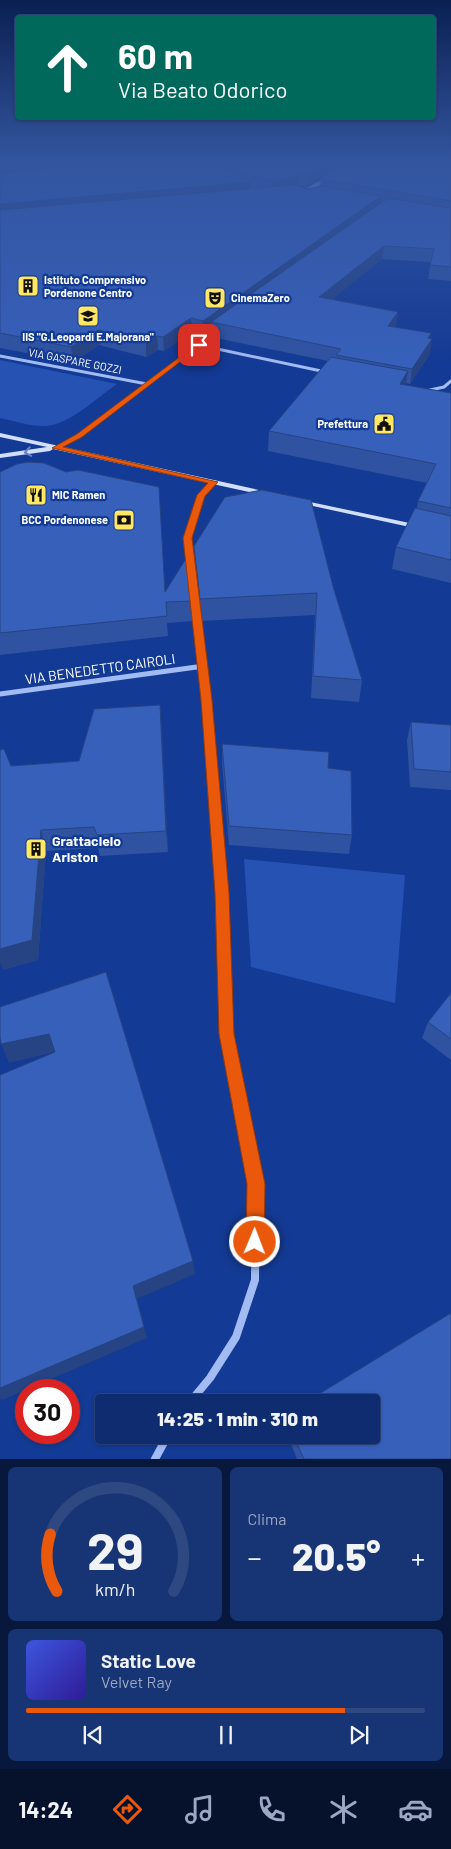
<!DOCTYPE html>
<html lang="it">
<head>
<meta charset="utf-8">
<style>
	body { margin:0; font-family:Barlow,sans-serif; background:#173474; color:#f1f3f6; height:100vh; display:flex; flex-direction:column; font-size:19px; white-space:nowrap }
	* { box-sizing:border-box; margin:0 }
	p { font-size:16px; color:#9ba7c3 }
	.icon { flex:none; width:28px; height:28px; fill:none; stroke:currentColor; stroke-width:2; stroke-linecap:round; stroke-linejoin:round }
	.map { position:relative; height:1459px; overflow:hidden }
	.details { display:flex; flex-direction:column; gap:8px; padding:8px; background:#08183d; flex:1 }
	.details>* { flex:none }
	.top-card { position:absolute; left:15px; top:15px; width:421px; height:105px; border-radius:5px; box-shadow:0 1px 4px #0004,0 0 0 1px #2e4882; background:#00695c; color:#fff; overflow:hidden }
	.speed { position:absolute; left:15px; top:1379px; display:flex; gap:10px; font-size:25px; font-weight:700; text-align:center }
	.speed>* { display:grid; place-content:center; width:65px; height:65px; border-radius:50%; background:#0e2c6f; box-shadow:0 1px 4px #0004,0 0 0 1px #2e4882; line-height:1 }
	.speed .limit { border:8px solid #d22; background:#fff; color:#111 }
	.pin { position:absolute; display:grid; place-items:center; width:42px; height:42px; color:#fff; margin:-21px; border-radius:10px; box-shadow:0 2px 8px #0006 }
	.me { position:absolute; width:55px; margin:-28px; rotate:1deg; stroke-linejoin:round; filter:drop-shadow(0 0 4px #0008) }
	.turn { display:flex; align-items:center; gap:18px; height:105px; padding:0 20px; font-size:22px }
	.turn .icon { width:65px; height:65px; stroke-width:2.5 }
	.turn b { display:block; font-size:35px; line-height:42px }
	.big { font-size:38px; font-weight:800; line-height:1.1 }
	.details .card { flex:1; display:flex; flex-direction:column; justify-content:center; gap:8px; min-width:0; padding:0 18px; border-radius:8px; background:#173474 }
	.details .dial { align-items:center; gap:0 }
	.dial svg { height:130px; overflow:visible; fill:none; stroke:#2e4882; stroke-width:7; stroke-linecap:round; text-anchor:middle }
	.dial text { fill:#f1f3f6; stroke:none }
	.song { display:flex; align-items:center; gap:15px }
	.cover { width:60px; height:60px; border-radius:8px; background:linear-gradient(135deg,hsl(230 70% 55%),hsl(250 70% 35%)) }
	.played { height:5px; border-radius:2px; background:linear-gradient(90deg,#ea580c 80%,#2e4882 80%) }
	.keys { display:flex; justify-content:space-around; direction:ltr }
	.heat { display:flex; justify-content:space-between; align-items:center; font-size:28px; direction:ltr }
	.details .tiles { flex:1; display:grid; gap:8px; grid-template-columns:1fr 1fr }
	.card:last-child { grid-column:span 2 }
	.trip { position:absolute; left:95px; top:1394px; width:285px; height:50px; border-radius:5px; background:#0e2c6f; box-shadow:0 1px 4px #0004,0 0 0 1px #2e4882; font-weight:800; line-height:50px; text-align:center }
	.dock { display:flex; height:80px; justify-content:space-around; align-items:center; background:#06122c; color:#9ba7c3 }
	.dock .icon { width:35px; height:35px }
	.dock .active { color:#ea580c }
	.dock b { font-size:22px; color:#f1f3f6 }
	.map>svg:first-child { display:block }
	.green { fill:#2552b3 }
	.lines { fill:none; stroke-linecap:round; stroke-linejoin:round }
	.minor-far5 { stroke:#a2bbf2; stroke-width:2.5 }
	.minor-far4 { stroke:#a2bbf2; stroke-width:3 }
	.minor-far3 { stroke:#a2bbf2; stroke-width:4 }
	.minor-far2 { stroke:#a2bbf2; stroke-width:5 }
	.minor-far1 { stroke:#a2bbf2; stroke-width:6 }
	.minor { stroke:#a2bbf2; stroke-width:8 }
	.tertiary { stroke:#a2bbf2; stroke-width:4 }
	.secondary { fill:#d1defc; fill-rule:evenodd }
	.wall { fill:#2f53a1; fill-rule:evenodd }
	.shaded-wall { fill:#264383 }
	.building { fill:#3760bb; stroke:#264383 }
	.oneway { stroke:#6884c3 }
	.route { fill:#ea580c; stroke:#983908 }
	.labels { text-anchor:middle; stroke-width:4.5; stroke-linejoin:round; paint-order:stroke }
	.far-poi-label { font-size:11px; font-weight:bold; fill:#fff; stroke:#133a94; text-anchor:start }
	.far-street-label { font-size:11px; fill:#fff; stroke:#133a94 }
	.street-label { font-size:14px; fill:#fff; stroke:#133a94 }
	.poi-label { font-size:14px; font-weight:bold; fill:#fff; stroke:#133a94; text-anchor:start }
</style>
</head>
<body>
<div class="map">
<svg width="451" height="1459" viewBox="0 0 451 1459">
	<rect width="100%" height="100%" fill="#133a94"/>
	<path class="green" d="M0,360L117,384C98,397 69,425 46,426C31,427 15,421 0,418Z
		M244,859L405,875L395,1003L251,967Z"/>
	<g class="lines">
		<path class="minor-far5" d="M199,345L214,348
			M195,348L217,329"/>
		<path class="minor-far4" d="M208,347L326,372
			M0,356L147,384
			M430,390L444,387L451,381
			M56,448L80,435L196,347"/>
		<path class="minor-far3" d="M200,647L187,538L201,495L214,482"/>
		<path class="minor-far2" d="M200,646L207,700L219,857
			M0,694L204,666"/>
		<path class="minor-far1" d="M219,856L227,1034L244,1123"/>
		<path class="minor" d="M190,1402L210,1378L236,1337L255,1280L256,1183L244,1122
			M155,1459L168,1435"/>
		<path class="tertiary" d="M309,189L331,177"/>
		<path class="secondary" d="M0,433L268,492L272,494L268,496L53,449L50,451L0,458V454L47,447L0,437Z
			M296,499L419,525L423,527L419,529L299,503L295,501Z"/>
	</g>
	<path class="wall" d="M0,160H350L349,164L355,162L351,160H451V281L428,279L431,262L382,259L332,299L398,312L396,326L395,328L431,333L430,338V354L410,384L406,383V385L451,393V583L392,569L396,547L417,508L418,501L427,483L268,451L269,431L328,361L211,337V330L204,335L192,332L164,351L158,350L146,357L99,345L73,362L0,348ZM321,179L320,187L306,189L297,186L299,185L307,186Z
		M0,472L165,592L192,601L193,621L167,623L168,636L0,655Z
		M194,546L334,590L362,680L359,702L311,698L315,615L201,621L194,568Z
		M160,705L168,852L100,856L98,848L46,851L38,960L3,970L11,766L79,761Z
		M411,722L451,725V790L410,787L407,740Z
		M222,744L328,768L352,835L349,854L229,845L222,763Z
		M451,993V1060L422,1038L428,1022Z
		M291,1435H371L451,1459H297L289,1439Z"/>
	<path class="shaded-wall" d="M68,160H145L0,181V170Z
		M338,160H350L349,166L321,176V179L307,186L308,175Z
		M299,174V185L289,190L271,191L272,180Z
		M250,182V193L0,216V204Z
		M381,196L379,208L211,322V330L204,335L203,321Z
		M384,246L382,259L318,311L319,297Z
		M398,312L396,326L386,341L388,326Z
		M191,318L192,332L164,351L163,337Z
		M98,330L99,345L73,362L71,347Z
		M431,333L429,343L432,339L430,354L410,384L412,369Z
		M157,336L158,350L146,357V342Z
		M408,371L405,390L400,384Z
		M160,705L162,726L168,852L166,831Z
		M41,830L46,851L38,960L3,970L0,962V949Z
		M49,1034L55,1052L9,1063L1,1044Z
		M193,1261L195,1274L137,1299L147,1338L2,1400L0,1398V1388L133,1286Z"/>
	<path class="building" d="M0,160H68L0,170Z
		M108,160H209L243,180L250,182L0,204V175Z
		M219,160H338L308,175L299,174L290,178L272,180L245,175Z
		M358,160H451V201L326,180L321,176Z
		M294,185L306,189L322,186L381,196L203,321L191,318L163,337L157,336L146,342L98,330L71,347L0,333V210Z
		M388,198L451,208V267L430,265L434,249L384,246L319,297L398,312L388,326L431,333L428,338L432,339L412,369L336,355L341,349L211,322Z
		M331,357L408,371L400,384L451,393V508L418,501L436,464L269,431Z
		M28,462L44,463L66,472L78,470L159,487L165,592L187,557L192,601L166,602L167,616L0,633V472L17,464Z
		M262,490L311,500L334,590L362,680L313,676L317,593L200,599L194,546L225,497Z
		M415,508L451,516V560L396,547Z
		M160,705L166,831L97,835L94,827L41,830L32,940L0,949V750L4,749L11,766L79,761L94,709Z
		M411,722L451,725V772L414,769Z
		M222,744L329,752L328,768L351,771L352,835L229,826Z
		M106,972L193,1261L133,1286L144,1327L0,1388V1075L55,1052L49,1034L1,1044L0,1037V1007Z
		M451,993V1039L428,1022Z
		M451,1313V1459H304L293,1435H371V1402H306Z"/>
	<defs><path id="oneway-chevron" d="M-2-3.5L2.5 0L-2 3.5" fill="none" stroke-width="1.6" stroke-linecap="round" stroke-linejoin="round" transform="scale(1.25)"/></defs>
	<use class="oneway" href="#oneway-chevron" transform="translate(28 452) rotate(170)"/>
	<linearGradient id="sky" x2="0" y2="1"><stop stop-color="#0a2051"/><stop offset="0.44" stop-color="#33559f"/><stop offset="1" stop-color="#33559f" stop-opacity="0"/></linearGradient>
	<rect width="451" height="365" fill="url(#sky)"/>
	<path class="route" d="M197,344L202,345L82,437L63,447L218,482L205,496L192,538L212,700L229,893L234,1034L265,1184L264,1242L262,1248L255,1251L249,1248L246,1242L247,1184L219,1034L215,893L201,700L183,538L197,495L208,483L52,448L77,434Z"/>
	<defs>
		<g id="building-square" transform="scale(1.125)"><rect x="-9" y="-9" width="18" height="18" rx="4" fill="#ffe763" stroke="#133a94"/><path d="M-4-6H4V6H1V3H-1V6H-4ZM-2.5-4.3h1.7v1.8h-1.7ZM.8-4.3h1.7v1.8H.8ZM-2.5-1h1.7V.8h-1.7ZM.8-1h1.7V.8H.8Z" fill="#111"/></g>
		<g id="theatre-square" transform="scale(1.125)"><rect x="-9" y="-9" width="18" height="18" rx="4" fill="#ffe763" stroke="#133a94"/><path d="M-5-5.5Q0-4 5-5.5V0Q5 5 0 6Q-5 5-5 0ZM-3.3-2.5H-1v1.5H-3.3ZM1-2.5H3.3v1.5H1ZM-2.8 1Q0 5.5 2.8 1Z" fill="#111"/></g>
		<g id="school-square" transform="scale(1.125)"><rect x="-9" y="-9" width="18" height="18" rx="4" fill="#ffe763" stroke="#133a94"/><path d="M0-5L7-2L0 1L-7-2ZM-4 1L0 2.5L4 1V4Q0 6-4 4Z" fill="#111"/></g>
		<g id="civic-square" transform="scale(1.125)"><rect x="-9" y="-9" width="18" height="18" rx="4" fill="#ffe763" stroke="#133a94"/><path d="M-.6-6.5H3V-4.5H.6V-3L4-1V1h2V6H-6V1h2V-1L-.6-3ZM-1.2 2.5V6h2.4V2.5Z" fill="#111"/></g>
		<g id="restaurant-square" transform="scale(1.125)"><rect x="-9" y="-9" width="18" height="18" rx="4" fill="#ffe763" stroke="#133a94"/><path d="M-5-6h1v4h1v-4h1v4h1v-4h1v5L-1.5 .5V6h-2V.5L-5-1ZM5-6V6H3V1.5H1.5Q1.5-4 5-6Z" fill="#111"/></g>
		<g id="bank-square" transform="scale(1.125)"><rect x="-9" y="-9" width="18" height="18" rx="4" fill="#ffe763" stroke="#133a94"/><path d="M-6-4H6V4H-6ZM0-2.3a2.3 2.3 0 1 0 0 4.6a2.3 2.3 0 1 0 0-4.6Z" fill="#111"/></g>
	</defs>
	<g fill-rule="evenodd">
		<use href="#building-square" x="28" y="286"/>
		<use href="#theatre-square" x="215" y="298"/>
		<use href="#school-square" x="88" y="316"/>
		<use href="#civic-square" x="384" y="424"/>
		<use href="#restaurant-square" x="36" y="495"/>
		<use href="#bank-square" x="124" y="520"/>
		<use href="#building-square" x="36" y="849"/>
	</g>
	<g class="labels">
		<g class="far-poi-label">
			<text x="44" y="284">Istituto Comprensivo<tspan x="44" dy="13">Pordenone Centro</tspan></text>
			<text x="231" y="302">CinemaZero</text>
			<text x="88" y="341" text-anchor="middle">IIS "G.Leopardi E.Majorana"</text>
			<text x="368" y="428" text-anchor="end">Prefettura</text>
			<text x="52" y="499">MIC Ramen</text>
			<text x="108" y="524" text-anchor="end">BCC Pordenonese</text>
		</g>
		<g class="far-street-label">
			<text transform="translate(75 361) rotate(11)" y="4">VIA GASPARE GOZZI</text>
		</g>
		<g class="street-label">
			<text transform="translate(100 669) rotate(-8)" y="5">VIA BENEDETTO CAIROLI</text>
		</g>
		<g class="poi-label">
			<text x="52" y="846">Grattacielo<tspan x="52" dy="16">Ariston</tspan></text>
		</g>
	</g>
</svg>
<div class="speed"><div class="limit">30</div></div>
<div class="pin" style="left:199px;top:345px;background:#d93025"><svg class="icon" aria-label="arrive" viewBox="0 0 24 24"><path d="M6 21V4h12l-3 4 3 4H6"/></svg></div>
<svg class="me" style="left:255px;top:1242px" viewBox="-20 -20 40 40"><circle r="17" fill="#ea580c" stroke="#fff" stroke-width="3"/><path d="M0-11L8 9 0 5-8 9z" fill="#fff"/></svg>
<div class="trip">14:25 · 1 min · 310 m</div>
<div class="top-card">
<div class="turn"><svg class="icon" aria-label="ahead" viewBox="0 0 24 24"><path d="M12 20V5M6 11l6-6 6 6"/></svg><div><b>60 m</b>Via Beato Odorico</div></div>
</div>
</div>
<section class="details">
<div class="tiles">
<div class="card dial"><svg viewBox="0 0 100 80">
<path d="M14 69A42 42 0 1 1 86 69"/>
<path d="M14 69A42 42 0 0 1 10 34" stroke="#ea580c"/>
<text x="50" y="56" font-size="32" font-weight="700">29</text>
<text x="50" y="72" font-size="11">km/h</text>
</svg></div>
<div class="card"><p>Clima</p>
<div class="heat"><a>−</a><b class="big">20.5°</b><a>+</a></div>
</div>
<div class="card">
<div class="song"><i class="cover"></i><div><b>Static Love</b><p>Velvet Ray</p></div></div>
<div class="played"></div>
<div class="keys"><svg class="icon" aria-label="previous" viewBox="0 0 24 24"><path d="M18 5L8 12l10 7zM5 5v14"/></svg><svg class="icon" aria-label="pause" viewBox="0 0 24 24"><path d="M8 5v14M16 5v14"/></svg><svg class="icon" aria-label="next" viewBox="0 0 24 24"><path d="M6 5l10 7-10 7zM19 5v14"/></svg></div>
</div>
</div>
</section>
<nav class="dock">
<b>14:24</b>
<svg class="icon active" aria-label="directions" viewBox="0 0 24 24"><path d="M12 3l9 9-9 9-9-9zM9 14v-3h6M13 9l2 2-2 2"/></svg>
<svg class="icon" aria-label="music" viewBox="0 0 24 24"><path d="M9 18V5l10-2v13"/><circle cx="6" cy="18" r="3"/><circle cx="16" cy="16" r="3"/></svg>
<svg class="icon" aria-label="phone" viewBox="0 0 24 24"><path d="M5 4h4l2 5-3 2q2 4 5 5l2-3 5 2v4C11 20 4 13 5 4z"/></svg>
<svg class="icon" aria-label="climate" viewBox="0 0 24 24"><path d="M12 3v18M4 7l16 10M4 17L20 7"/></svg>
<svg class="icon" aria-label="car" viewBox="0 0 24 24"><path d="M5 17H2v-5l4-1 3-4h7l3 4 3 1v5h-3M9 17h6M6 11h13"/><circle cx="7" cy="17" r="2"/><circle cx="17" cy="17" r="2"/></svg>
</nav>
</body>
</html>
